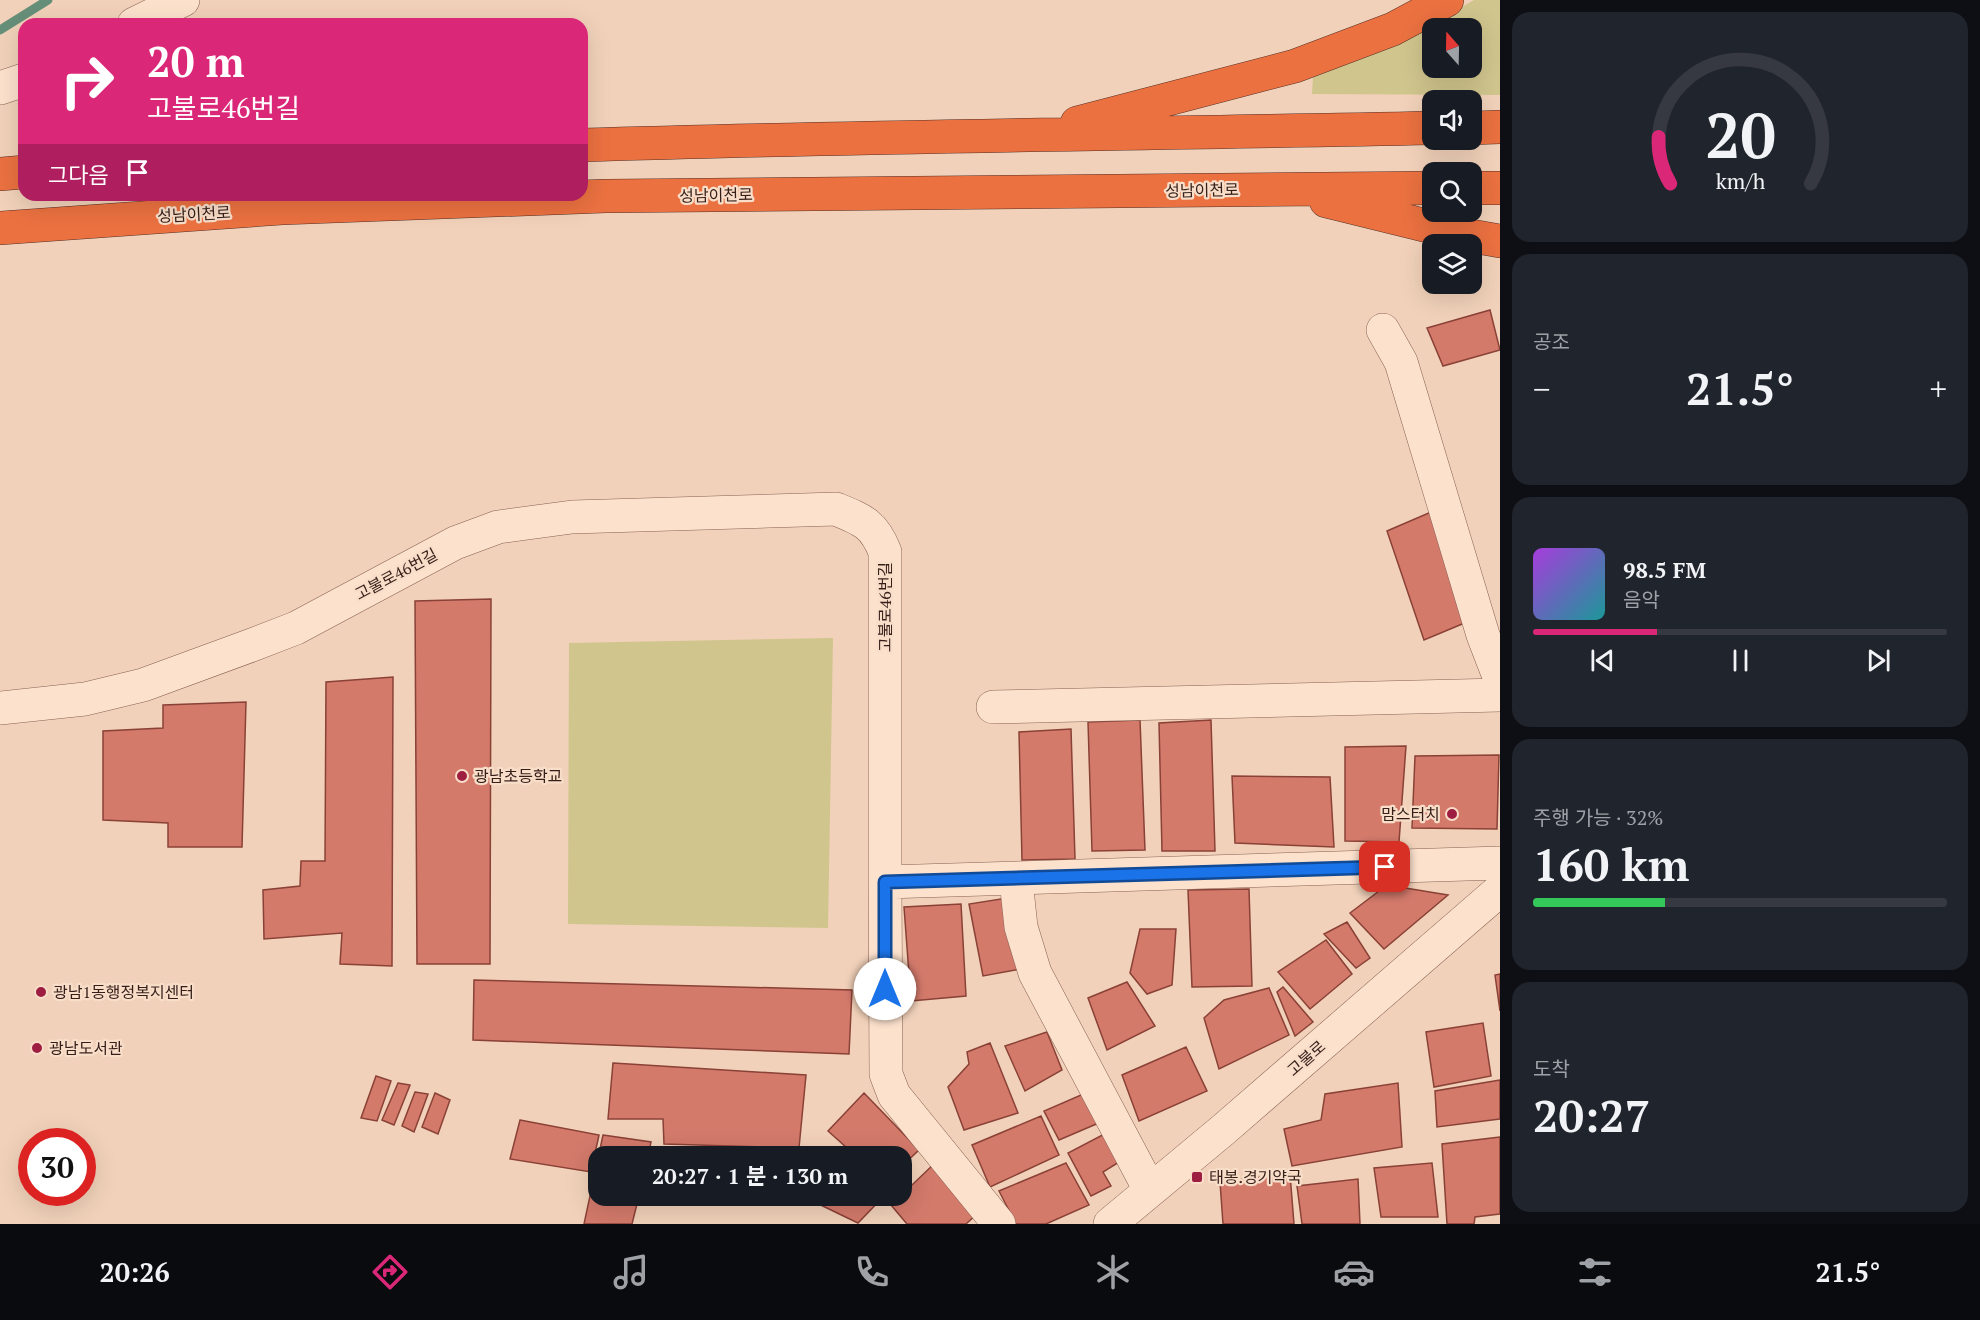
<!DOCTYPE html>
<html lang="ko">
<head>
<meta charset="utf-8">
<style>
	body { margin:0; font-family:"PT Serif","Noto Sans KR",serif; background:#20242c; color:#f1f3f6; height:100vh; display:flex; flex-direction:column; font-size:22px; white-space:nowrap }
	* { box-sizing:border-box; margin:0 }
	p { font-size:20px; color:#9ea1a6 }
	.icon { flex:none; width:33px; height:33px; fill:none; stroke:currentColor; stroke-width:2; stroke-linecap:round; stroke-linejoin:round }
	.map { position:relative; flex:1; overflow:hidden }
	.side { display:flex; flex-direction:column; gap:12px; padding:12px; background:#0d0f14; width:480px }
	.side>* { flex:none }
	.guide { position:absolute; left:18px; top:18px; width:570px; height:183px; border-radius:18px; box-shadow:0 6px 24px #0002; background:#db2777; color:#fff; overflow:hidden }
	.needle { width:39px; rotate:340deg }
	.tools { position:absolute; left:1422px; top:18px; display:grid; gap:12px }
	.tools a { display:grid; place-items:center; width:60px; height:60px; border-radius:12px; background:#171b24; box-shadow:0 6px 24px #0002; font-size:30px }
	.speed { position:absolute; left:18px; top:1128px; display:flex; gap:12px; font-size:30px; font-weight:700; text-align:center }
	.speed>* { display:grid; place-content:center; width:78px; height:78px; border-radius:50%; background:#171b24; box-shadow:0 6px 24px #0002; line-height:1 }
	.speed .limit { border:9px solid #d22; background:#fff; color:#111 }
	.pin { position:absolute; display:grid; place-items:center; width:51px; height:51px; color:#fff; margin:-26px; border-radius:12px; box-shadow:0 3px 9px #0006 }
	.me { position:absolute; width:66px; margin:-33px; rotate:0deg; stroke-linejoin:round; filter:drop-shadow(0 0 4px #0008) }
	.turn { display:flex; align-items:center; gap:21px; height:126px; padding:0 30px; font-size:27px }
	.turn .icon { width:78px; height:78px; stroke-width:2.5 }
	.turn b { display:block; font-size:42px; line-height:51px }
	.then { display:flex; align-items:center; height:57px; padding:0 30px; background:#0003; gap:12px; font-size:22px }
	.big { font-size:45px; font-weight:700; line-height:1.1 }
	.side .card { flex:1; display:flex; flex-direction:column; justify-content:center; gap:9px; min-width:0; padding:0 21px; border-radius:18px; background:#20242c }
	.side .dial { align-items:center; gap:0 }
	.dial svg { height:156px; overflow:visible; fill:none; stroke:#363941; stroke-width:7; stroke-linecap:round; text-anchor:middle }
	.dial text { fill:#f1f3f6; stroke:none }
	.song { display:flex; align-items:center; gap:18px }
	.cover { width:72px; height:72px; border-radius:9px; background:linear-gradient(135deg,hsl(280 70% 55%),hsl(180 70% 35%)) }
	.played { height:6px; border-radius:3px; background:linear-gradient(90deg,#db2777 30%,#363941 30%) }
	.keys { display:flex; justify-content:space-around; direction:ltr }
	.heat { display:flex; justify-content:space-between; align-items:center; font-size:33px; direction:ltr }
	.charge { height:9px; border-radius:4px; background:linear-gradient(90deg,#34c759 32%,#363941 0) }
	.trip { position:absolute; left:588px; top:1146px; width:324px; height:60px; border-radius:18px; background:#171b24; box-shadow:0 6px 24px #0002; font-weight:700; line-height:60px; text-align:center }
	.dock { display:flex; height:96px; justify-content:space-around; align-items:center; background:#090b0e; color:#9ea1a6 }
	.dock .icon { width:42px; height:42px }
	.dock .active { color:#db2777 }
	.dock b { font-size:27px; color:#f1f3f6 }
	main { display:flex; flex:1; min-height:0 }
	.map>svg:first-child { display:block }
	.green { fill:#d0c58d; fill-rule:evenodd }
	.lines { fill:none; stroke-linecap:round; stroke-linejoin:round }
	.stream { stroke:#668f79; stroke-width:9 }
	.building { fill:#d37a6b; stroke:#8a4136; stroke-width:1.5 }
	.minor-casing { stroke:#896153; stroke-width:34 }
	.highway-casing { stroke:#563128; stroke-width:34 }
	.minor { stroke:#fce1cd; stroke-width:33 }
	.highway { stroke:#eb7140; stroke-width:33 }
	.route-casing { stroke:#114b97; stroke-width:15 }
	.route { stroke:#1a73e8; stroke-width:10 }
	.poi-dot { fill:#9d1e41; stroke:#f8dec9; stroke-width:2 }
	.labels { text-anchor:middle; stroke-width:4.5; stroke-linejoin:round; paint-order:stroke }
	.street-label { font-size:16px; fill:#361f19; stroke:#f8dec9 }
	.poi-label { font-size:16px; fill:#361f19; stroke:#f8dec9; text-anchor:start }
</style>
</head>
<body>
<main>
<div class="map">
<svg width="1500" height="1224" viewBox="0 0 1500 1224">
	<rect width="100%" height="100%" fill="#f1d1b9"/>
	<path class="green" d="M1474,0H1500V95L1312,94L1313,77L1418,33ZM1432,28H1472V68H1432Z
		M833,638L828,928L568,924L569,643Z"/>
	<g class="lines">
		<path class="stream" d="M0,30L48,0"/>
	</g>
	<path class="building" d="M1490,310L1500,350L1443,366L1427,328Z
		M1431,512L1467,622L1424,640L1387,531Z
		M491,599L490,964H417L415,601Z
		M393,677L392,966L340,964L342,933L264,939L263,890L300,886L301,861H325L326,682Z
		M246,702L242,847H168V823L103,820V731L163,728V705Z
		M1140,720L1145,850L1092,851L1088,722Z
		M1211,720L1215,851H1162L1159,723Z
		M1071,729L1075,859L1022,860L1019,732Z
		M1406,746L1399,842L1345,841V747Z
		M1499,755L1497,829L1412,828L1415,756Z
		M1232,776L1330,777L1334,847L1235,843Z
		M1387,885L1448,895L1384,949L1350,913Z
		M1249,889L1252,986L1192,987L1188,890Z
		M1007,898L1021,969L983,976L969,904Z
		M961,904L966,996L911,1001L904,907Z
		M1347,922L1370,958L1356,968L1324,934Z
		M1140,929H1176L1172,985L1147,994L1130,973Z
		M1326,940L1352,974L1310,1009L1278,972Z
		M1500,974V1011L1495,975Z
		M474,980L852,990L849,1054L473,1040Z
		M1127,982L1155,1026L1107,1050L1088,998Z
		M1283,987L1313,1022L1295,1036L1277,992Z
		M1269,988L1289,1035L1219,1069L1204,1018L1224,1000Z
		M1483,1023L1491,1076L1434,1087L1426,1032Z
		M1047,1032L1062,1070L1025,1091L1005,1046Z
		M990,1043L1018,1113L964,1130L948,1087L969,1064L967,1052Z
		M1186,1047L1207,1091L1139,1121L1122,1075Z
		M613,1063L806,1075L799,1148L664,1144L663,1119H608Z
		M376,1076L391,1081L377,1121L361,1118Z
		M1500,1080V1119L1437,1127L1435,1091Z
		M398,1083L410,1085L394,1125L382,1120Z
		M1398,1083L1402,1147L1292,1166L1284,1129L1321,1120L1325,1094Z
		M415,1092L428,1094L414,1132L402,1126Z
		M1088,1092L1101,1122L1059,1140L1044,1111Z
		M435,1093L450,1100L438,1134L422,1127Z
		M864,1093L919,1150L902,1166V1156H856L828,1131Z
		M1041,1116L1059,1155L990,1187L972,1145Z
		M520,1120L599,1135L591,1172L510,1159Z
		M1110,1131L1124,1159L1103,1172L1111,1186L1091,1196L1068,1153Z
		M603,1135L651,1142L648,1156H598V1196H639L632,1224H584Z
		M1500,1137V1214L1475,1217L1474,1224H1447L1442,1144Z
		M822,1148L834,1156H815Z
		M936,1162L978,1213L966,1224H907L891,1205Z
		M1066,1163L1089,1205L1046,1224H1016L999,1191Z
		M1432,1163L1438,1217H1381L1374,1168Z
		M1290,1174L1294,1224H1223L1220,1182Z
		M1358,1179L1360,1224H1302L1297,1186Z
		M802,1196H884L858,1223Z"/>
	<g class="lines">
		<g class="minor-casing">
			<path id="minor" d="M134,24L183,0
				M0,88L24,80
				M1383,330L1401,362L1483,635L1500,679
				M993,707L1500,695
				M0,708L85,699L143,685L252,645L296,628L455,543L498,527L572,517L836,509C863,520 874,524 885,552V882L1500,863
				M1016,880L1021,927L1035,973L1150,1190
				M885,882L886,1074L894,1095L999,1224
				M1110,1224L1223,1130L1500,890"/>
		</g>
		<g class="highway-casing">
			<path id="highway" d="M1077,123L1295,66L1393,29L1447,0
				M1472,128L1500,127
				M582,145C865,136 1149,134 1432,128
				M0,174L24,172
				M1472,188H1500
				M1326,201L1460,234L1500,241
				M0,228L282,208L606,196L1432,188"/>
		</g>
		<use href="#minor" class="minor"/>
		<use href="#highway" class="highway"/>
	</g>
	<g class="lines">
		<g class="route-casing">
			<path id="route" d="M885,989V882L1385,867"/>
		</g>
		<use href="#route" class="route"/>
	</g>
	<g class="poi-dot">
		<circle cx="462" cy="776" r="6"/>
		<circle cx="1452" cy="814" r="6"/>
		<circle cx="41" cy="992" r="6"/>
		<circle cx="37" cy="1048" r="6"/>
		<rect x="1191" y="1171" width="12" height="12" rx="3"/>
	</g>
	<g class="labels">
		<g class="street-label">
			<text transform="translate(1202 190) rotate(-1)" y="6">성남이천로</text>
			<text transform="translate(716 195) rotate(-1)" y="6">성남이천로</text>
			<text transform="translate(194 214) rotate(-3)" y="6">성남이천로</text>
			<text transform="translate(396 574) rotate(-28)" y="6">고불로46번길</text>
			<text transform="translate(885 607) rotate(-90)" y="6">고불로46번길</text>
			<text transform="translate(1306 1058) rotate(-41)" y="6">고불로</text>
		</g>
		<g class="poi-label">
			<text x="474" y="782">광남초등학교</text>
			<text x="1440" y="820" text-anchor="end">맘스터치</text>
			<text x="53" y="998">광남1동행정복지센터</text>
			<text x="49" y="1054">광남도서관</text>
			<text x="1209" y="1183">태봉.경기약국</text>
		</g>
	</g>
</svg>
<div class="tools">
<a><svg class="needle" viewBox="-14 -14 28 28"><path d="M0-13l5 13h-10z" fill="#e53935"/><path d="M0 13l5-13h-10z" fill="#9ea1a6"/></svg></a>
<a><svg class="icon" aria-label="sound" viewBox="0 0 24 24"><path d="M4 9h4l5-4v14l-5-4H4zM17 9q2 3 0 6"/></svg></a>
<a><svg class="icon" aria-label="search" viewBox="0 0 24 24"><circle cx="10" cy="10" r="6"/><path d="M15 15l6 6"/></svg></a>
<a><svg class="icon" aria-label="layers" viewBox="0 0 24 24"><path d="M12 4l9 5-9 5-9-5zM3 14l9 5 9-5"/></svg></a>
</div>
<div class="speed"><div class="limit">30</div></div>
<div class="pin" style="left:1385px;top:867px;background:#d93025"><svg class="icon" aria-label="arrive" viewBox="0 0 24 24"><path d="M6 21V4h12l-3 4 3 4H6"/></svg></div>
<svg class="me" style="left:885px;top:989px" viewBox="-20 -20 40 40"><circle r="19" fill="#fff"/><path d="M0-13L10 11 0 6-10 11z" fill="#1a73e8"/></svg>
<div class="trip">20:27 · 1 분 · 130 m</div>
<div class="guide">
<div class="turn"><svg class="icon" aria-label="right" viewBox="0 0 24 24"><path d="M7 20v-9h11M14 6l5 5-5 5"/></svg><div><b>20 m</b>고불로46번길</div></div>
<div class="then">그다음<svg class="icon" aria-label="arrive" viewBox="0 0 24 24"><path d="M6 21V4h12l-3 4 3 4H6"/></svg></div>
</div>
</div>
<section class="side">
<div class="card dial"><svg viewBox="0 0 100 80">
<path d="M14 69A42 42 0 1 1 86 69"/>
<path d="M14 69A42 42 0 0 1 8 45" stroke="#db2777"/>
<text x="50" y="56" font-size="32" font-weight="700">20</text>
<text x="50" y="72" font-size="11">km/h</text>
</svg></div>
<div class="card"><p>공조</p>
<div class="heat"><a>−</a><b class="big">21.5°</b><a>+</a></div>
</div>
<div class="card">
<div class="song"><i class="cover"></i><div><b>98.5 FM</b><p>음악</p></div></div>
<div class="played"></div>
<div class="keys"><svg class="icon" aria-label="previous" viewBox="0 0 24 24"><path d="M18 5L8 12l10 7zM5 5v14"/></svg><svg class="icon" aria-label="pause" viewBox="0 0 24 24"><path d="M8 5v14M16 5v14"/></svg><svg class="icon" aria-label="next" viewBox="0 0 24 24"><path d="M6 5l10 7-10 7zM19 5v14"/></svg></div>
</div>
<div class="card"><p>주행 가능 · 32%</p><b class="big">160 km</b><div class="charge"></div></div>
<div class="card"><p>도착</p><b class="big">20:27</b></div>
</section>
</main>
<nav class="dock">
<b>20:26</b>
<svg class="icon active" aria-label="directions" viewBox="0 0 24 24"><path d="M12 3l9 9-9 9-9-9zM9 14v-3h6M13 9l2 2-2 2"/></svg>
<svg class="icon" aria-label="music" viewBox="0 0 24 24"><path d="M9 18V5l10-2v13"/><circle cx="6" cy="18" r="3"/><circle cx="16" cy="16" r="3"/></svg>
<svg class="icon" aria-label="phone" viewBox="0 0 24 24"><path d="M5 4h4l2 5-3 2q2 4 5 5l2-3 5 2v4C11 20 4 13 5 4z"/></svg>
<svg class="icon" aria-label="climate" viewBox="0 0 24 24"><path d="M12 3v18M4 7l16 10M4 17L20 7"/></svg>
<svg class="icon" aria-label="car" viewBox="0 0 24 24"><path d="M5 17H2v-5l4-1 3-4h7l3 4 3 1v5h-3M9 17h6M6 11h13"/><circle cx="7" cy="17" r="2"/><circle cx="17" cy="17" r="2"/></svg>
<svg class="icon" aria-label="filters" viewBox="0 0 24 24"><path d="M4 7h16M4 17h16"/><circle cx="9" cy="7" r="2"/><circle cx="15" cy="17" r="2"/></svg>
<b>21.5°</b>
</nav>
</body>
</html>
